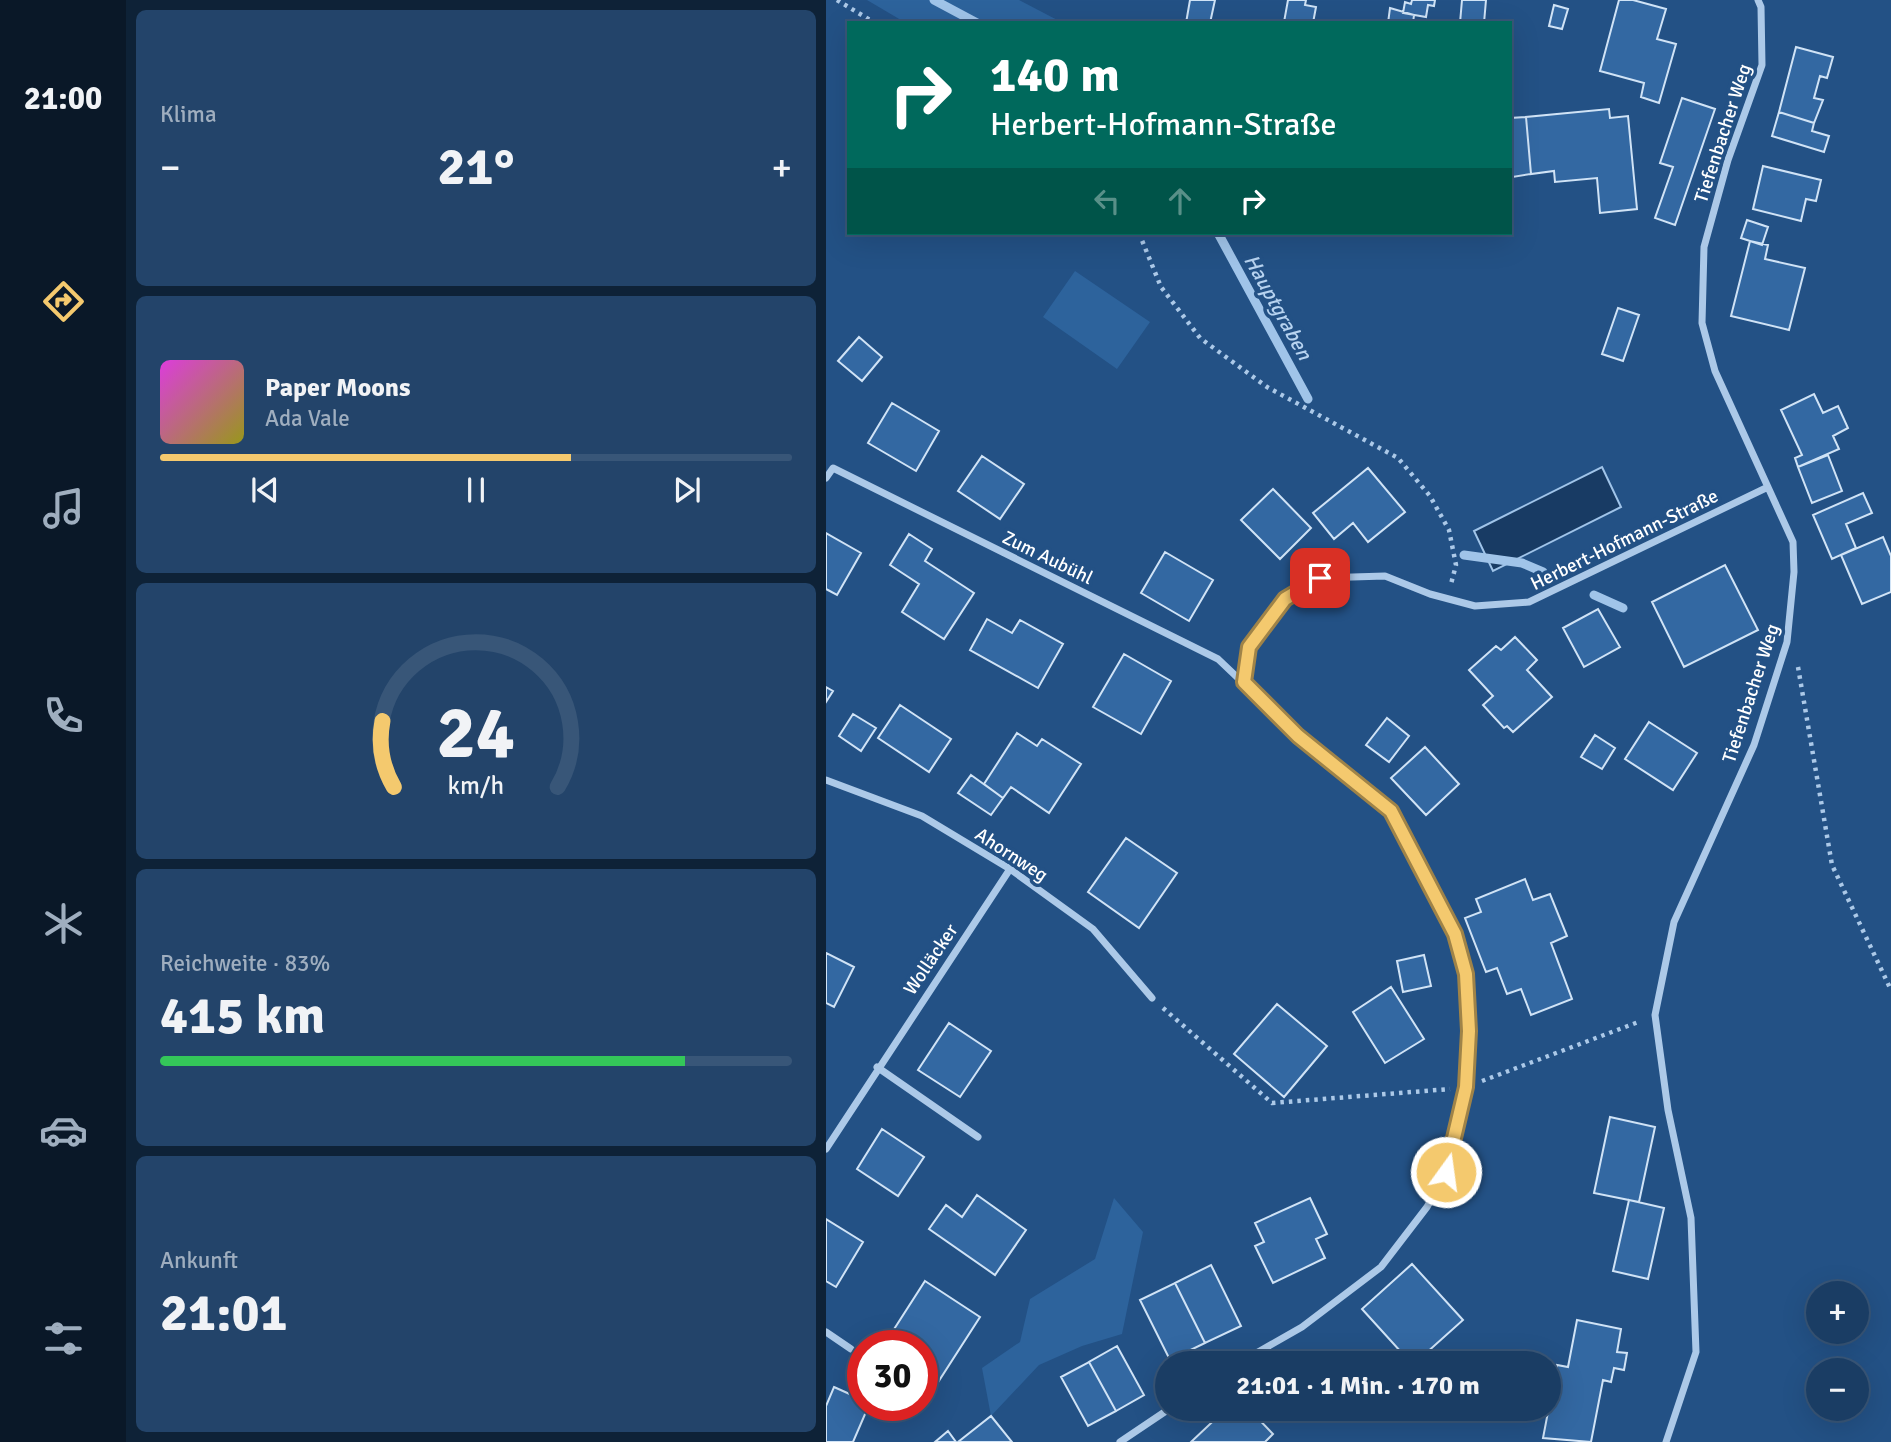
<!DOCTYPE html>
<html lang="de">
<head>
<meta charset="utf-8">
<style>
	body { margin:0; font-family:Signika,sans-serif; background:#23446a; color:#f1f3f6; height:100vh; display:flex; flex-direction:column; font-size:26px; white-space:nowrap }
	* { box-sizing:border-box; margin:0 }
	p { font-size:23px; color:#9faebf }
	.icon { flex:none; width:38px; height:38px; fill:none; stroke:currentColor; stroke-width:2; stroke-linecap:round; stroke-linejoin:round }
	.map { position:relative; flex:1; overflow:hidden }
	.drawer { display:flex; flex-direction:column; gap:10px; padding:10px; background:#0e2237; width:700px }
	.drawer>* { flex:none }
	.hud { position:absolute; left:21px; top:21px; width:665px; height:214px; border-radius:0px; box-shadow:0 7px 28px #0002,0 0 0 2px #385678; background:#00695c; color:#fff; overflow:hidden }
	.controls { position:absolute; left:980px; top:1281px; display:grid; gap:14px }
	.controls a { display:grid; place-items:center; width:63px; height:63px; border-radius:50%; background:#1a3d64; box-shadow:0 7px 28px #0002,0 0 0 2px #385678; font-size:35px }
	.speed { position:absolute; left:21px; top:1330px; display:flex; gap:14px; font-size:35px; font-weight:700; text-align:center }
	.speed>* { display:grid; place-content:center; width:91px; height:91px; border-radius:50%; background:#1a3d64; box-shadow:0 7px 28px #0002,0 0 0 2px #385678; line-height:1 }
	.speed .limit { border:10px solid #d22; background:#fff; color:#111 }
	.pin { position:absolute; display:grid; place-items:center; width:60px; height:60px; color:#fff; margin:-30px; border-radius:14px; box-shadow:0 4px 10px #0006 }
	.me { position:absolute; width:77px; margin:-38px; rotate:14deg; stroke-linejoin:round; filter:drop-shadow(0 0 5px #0008) }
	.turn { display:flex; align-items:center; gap:24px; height:147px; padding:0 28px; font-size:32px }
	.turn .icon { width:91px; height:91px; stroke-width:2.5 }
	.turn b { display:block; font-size:49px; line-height:60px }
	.lanes { display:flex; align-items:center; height:66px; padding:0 28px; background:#0003; justify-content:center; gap:35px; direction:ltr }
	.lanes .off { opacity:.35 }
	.big { font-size:52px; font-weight:800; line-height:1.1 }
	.drawer .tile { flex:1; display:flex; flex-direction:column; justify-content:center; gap:10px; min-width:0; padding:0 24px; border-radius:10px; background:#23446a }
	.drawer .dial { align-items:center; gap:0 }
	.dial svg { height:182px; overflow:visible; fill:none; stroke:#385678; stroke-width:7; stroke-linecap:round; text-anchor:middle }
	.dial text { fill:#f1f3f6; stroke:none }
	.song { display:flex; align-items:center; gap:21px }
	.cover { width:84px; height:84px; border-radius:10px; background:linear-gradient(135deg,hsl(300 70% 55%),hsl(60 70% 35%)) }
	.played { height:7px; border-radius:4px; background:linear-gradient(90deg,#f4c96e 65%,#385678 65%) }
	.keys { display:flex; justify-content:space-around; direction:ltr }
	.heat { display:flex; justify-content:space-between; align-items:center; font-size:38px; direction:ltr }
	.charge { height:10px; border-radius:5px; background:linear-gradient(90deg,#34c759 83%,#385678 0) }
	.trip { position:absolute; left:329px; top:1351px; width:406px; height:70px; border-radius:35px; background:#1a3d64; box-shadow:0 7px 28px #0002,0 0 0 2px #385678; font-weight:800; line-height:70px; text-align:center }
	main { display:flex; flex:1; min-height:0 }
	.tabs { display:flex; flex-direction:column; width:126px; justify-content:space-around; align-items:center; background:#0a1828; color:#9faebf }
	.tabs .icon { width:49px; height:49px }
	.tabs .active { color:#f4c96e }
	.tabs b { font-size:32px; color:#f1f3f6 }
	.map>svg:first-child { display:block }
	.green { fill:#2d639c }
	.water { fill:#183b64; stroke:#a0c4e9; stroke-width:2 }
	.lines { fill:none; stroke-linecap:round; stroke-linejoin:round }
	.stream { stroke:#a0c4e9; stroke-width:9 }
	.building { fill:#3368a2; stroke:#d0e3f6; stroke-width:2 }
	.path { stroke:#acc9e8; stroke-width:4.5; stroke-dasharray:3.5 5; stroke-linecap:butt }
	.minor { stroke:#acc9e8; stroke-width:7 }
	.route-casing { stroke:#9f8348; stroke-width:18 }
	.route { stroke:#f4c96e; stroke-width:12 }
	.labels { text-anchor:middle; stroke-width:7; stroke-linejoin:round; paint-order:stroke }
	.street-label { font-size:19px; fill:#fff; stroke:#235185 }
	.water-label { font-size:21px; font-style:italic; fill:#b7d3f0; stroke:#235185 }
</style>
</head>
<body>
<main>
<nav class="tabs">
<b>21:00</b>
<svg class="icon active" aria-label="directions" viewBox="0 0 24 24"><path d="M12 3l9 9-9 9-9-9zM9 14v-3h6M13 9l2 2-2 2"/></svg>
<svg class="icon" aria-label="music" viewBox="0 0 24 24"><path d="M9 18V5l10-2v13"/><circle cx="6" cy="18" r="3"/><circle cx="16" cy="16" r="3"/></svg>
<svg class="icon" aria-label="phone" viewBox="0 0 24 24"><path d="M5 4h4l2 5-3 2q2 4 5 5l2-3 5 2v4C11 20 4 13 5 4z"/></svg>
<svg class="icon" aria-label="climate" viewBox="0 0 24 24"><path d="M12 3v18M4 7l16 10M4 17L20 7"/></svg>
<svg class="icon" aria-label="car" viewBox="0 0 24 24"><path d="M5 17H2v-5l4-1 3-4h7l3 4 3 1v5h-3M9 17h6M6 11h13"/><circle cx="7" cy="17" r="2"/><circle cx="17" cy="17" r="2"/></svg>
<svg class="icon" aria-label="filters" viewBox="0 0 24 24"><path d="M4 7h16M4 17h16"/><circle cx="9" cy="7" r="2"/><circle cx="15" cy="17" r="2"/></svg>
</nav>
<section class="drawer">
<div class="tile"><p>Klima</p>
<div class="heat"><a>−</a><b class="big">21°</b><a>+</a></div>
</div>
<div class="tile">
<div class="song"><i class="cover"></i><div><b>Paper Moons</b><p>Ada Vale</p></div></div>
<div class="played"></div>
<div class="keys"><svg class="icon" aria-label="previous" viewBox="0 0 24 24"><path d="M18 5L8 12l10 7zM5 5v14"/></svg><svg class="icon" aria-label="pause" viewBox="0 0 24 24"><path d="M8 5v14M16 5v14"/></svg><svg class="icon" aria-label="next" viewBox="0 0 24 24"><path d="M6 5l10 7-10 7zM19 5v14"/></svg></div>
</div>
<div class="tile dial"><svg viewBox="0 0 100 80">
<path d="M14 69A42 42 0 1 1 86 69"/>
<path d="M14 69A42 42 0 0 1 9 40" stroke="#f4c96e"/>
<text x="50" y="56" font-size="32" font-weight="700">24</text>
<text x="50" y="72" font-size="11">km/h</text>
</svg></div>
<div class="tile"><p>Reichweite · 83%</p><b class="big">415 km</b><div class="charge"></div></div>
<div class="tile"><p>Ankunft</p><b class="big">21:01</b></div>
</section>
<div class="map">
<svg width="1065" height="1442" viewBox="0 0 1065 1442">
	<rect width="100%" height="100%" fill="#235185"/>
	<path class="green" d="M41,0H193L237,23H80Z
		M249,271L324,322L291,369L217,317Z
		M288,1198L317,1232L296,1334L256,1346L213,1365L165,1416L156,1368L194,1342L204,1299L269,1259Z"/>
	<path class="water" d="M776,467L795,507L667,571L648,531Z"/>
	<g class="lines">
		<path class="stream" d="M108,0L151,23
			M392,233L482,399
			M638,555L696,563L717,572
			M768,595L797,608"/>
	</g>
	<path class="building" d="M364,0H389L384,23H360Z
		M462,0H480L479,5L490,7L487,23L458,22Z
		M586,0H609L608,6L602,5L600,17L577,13L579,2L585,4Z
		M636,0H660L658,23H634Z
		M793,0H807L840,9L831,39L850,44L833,103L815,97L818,83L774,71Z
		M728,5L742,9L736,29L723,26Z
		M564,8L588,15L587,23H562Z
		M970,47L1007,57L1001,78L994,76L988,98L997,100L988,123L953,112Z
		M856,98L889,109L849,225L829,218L847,167L834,163Z
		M783,109L784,118L802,116L811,209L774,213L771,178L729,182L728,171L705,174L700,117Z
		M953,112L988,123L986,131L1003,136L998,152L946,136Z
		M700,117L705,174L686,177L687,195H684V118Z
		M937,166L995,180L990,201L980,199L975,221L927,209Z
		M921,220L942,227L936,245L915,238Z
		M924,241L942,245L939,259L979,268L963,330L905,316Z
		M792,308L813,315L797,361L776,354Z
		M33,337L56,357L36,381L12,361Z
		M988,394L997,413L1012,406L1022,428L1007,436L1013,449L972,467L969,458L976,455L955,410Z
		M66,403L113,431L90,471L42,443Z
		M1002,455L1016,491L986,503L972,467Z
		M156,456L198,484L174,519L132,491Z
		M542,468L579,512L542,542L527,523L508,539L487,513Z
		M447,489L485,528L454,559L415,520Z
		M1037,493L1046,513L1020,524L1030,548L1006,559L987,515Z
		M0,533L35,553L11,595L0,589Z
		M83,534L106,549L99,561L148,593L118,639L76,612L93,584L64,565Z
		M1057,537L1065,556V592L1036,604L1015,555Z
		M339,552L387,580L363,621L315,593Z
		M899,565L932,630L858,667L826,602Z
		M772,609L794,647L758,667L737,628Z
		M161,619L186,633L194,620L237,644L212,688L144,650Z
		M689,637L711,660L701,670L726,697L687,732L681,726L678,728L657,705L667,696L643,670L670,646L675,650Z
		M298,654L345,681L315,734L267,707Z
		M0,687L7,691L0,702Z
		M74,705L125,739L103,772L52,738Z
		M27,714L50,728L35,751L13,736Z
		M561,718L583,736L563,762L540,745Z
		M823,722L871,753L847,790L799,759Z
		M191,733L211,746L216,739L255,764L223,813L185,787L177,798L158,784Z
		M769,735L789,748L776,769L755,757Z
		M599,747L633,784L600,815L565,778Z
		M145,775L177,798L165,815L132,793Z
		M300,838L351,873L313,928L262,892Z
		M699,879L707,900L724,894L741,936L725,943L746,999L705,1015L695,989L681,994L671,968L660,972L639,918L655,912L650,899Z
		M0,953L28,967L8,1007L0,1003Z
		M598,955L605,986L577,992L571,961Z
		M565,987L598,1039L559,1063L527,1012Z
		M451,1004L501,1046L458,1097L408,1054Z
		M123,1023L165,1051L134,1097L92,1070Z
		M784,1117L829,1127L813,1202L768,1193Z
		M56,1129L98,1157L72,1196L31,1169Z
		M151,1195L200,1230L169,1275L103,1229L120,1205L136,1217Z
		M484,1198L501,1234L490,1239L499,1258L447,1283L429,1246L438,1242L429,1223Z
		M803,1200L838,1208L822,1279L787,1271Z
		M0,1219L37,1242L10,1287L0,1281Z
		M586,1264L637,1320L589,1363H585L536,1309Z
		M385,1265L415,1326L379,1343L349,1283Z
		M99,1281L154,1317L107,1390L96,1383V1346H75L63,1337Z
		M349,1283L379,1343L344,1360L314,1300Z
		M751,1320L795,1329L791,1352L801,1353L798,1370L788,1368L785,1382L777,1380L765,1442L717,1438L731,1365L742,1367Z
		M291,1346L318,1395L290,1411L263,1362Z
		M263,1362L290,1411L262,1426L235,1377Z
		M8,1387L37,1400V1405H43L27,1442H0V1406Z
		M400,1409H423L447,1434L439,1442H365Z
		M165,1416L186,1442H132Z
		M122,1431L130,1442H109Z"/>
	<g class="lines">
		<path class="path" d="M11,0L49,23
			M313,233L335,287L374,338L441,387L572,458L604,496L623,530L630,565L625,584
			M972,667L1006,865L1065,990
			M337,1008L446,1103L624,1089
			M656,1081L815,1021"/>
		<path class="minor" d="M0,478L7,468L392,659L472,735L565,811L629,934L640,974L643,1031L640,1087L620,1172L601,1207L555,1267L476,1327L413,1363
			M418,682L423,647L459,599L494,578L559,576L604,594L649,606L703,602L942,487
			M0,780L96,816L184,869L267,929L326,998
			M51,1067L152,1137
			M0,1149L184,869
			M0,1332L25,1349
			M294,1442L343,1409
			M840,1442L870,1352L865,1218L842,1110L829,1015L848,922L928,745L961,642L968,572L967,542L889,371L876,323L878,247L902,160L936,65L935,7L932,0"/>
	</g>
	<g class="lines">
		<g class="route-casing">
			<path id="route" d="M494,578L459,599L423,647L418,682L472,736L565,811L629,934L640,974L643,1031L640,1087L620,1172"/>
		</g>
		<use href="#route" class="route"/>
	</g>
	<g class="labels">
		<g class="street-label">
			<text transform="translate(896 133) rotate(-72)" y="7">Tiefenbacher Weg</text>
			<text transform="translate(798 539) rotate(-26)" y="7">Herbert-Hofmann-Straße</text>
			<text transform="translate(222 557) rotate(26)" y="7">Zum Aubühl</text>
			<text transform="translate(924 693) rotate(-72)" y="7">Tiefenbacher Weg</text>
			<text transform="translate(186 854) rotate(33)" y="7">Ahornweg</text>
			<text transform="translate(104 959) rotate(-56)" y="7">Wolläcker</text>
		</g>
		<g class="water-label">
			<text transform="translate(452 307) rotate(61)" y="7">Hauptgraben</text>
		</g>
	</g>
</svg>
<div class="controls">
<a>+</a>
<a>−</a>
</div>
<div class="speed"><div class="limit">30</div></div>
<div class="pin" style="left:494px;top:578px;background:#d93025"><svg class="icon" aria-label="arrive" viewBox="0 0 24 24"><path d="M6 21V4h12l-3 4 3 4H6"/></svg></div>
<svg class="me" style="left:620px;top:1172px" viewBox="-20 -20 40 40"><circle r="17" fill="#f4c96e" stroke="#fff" stroke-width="3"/><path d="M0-11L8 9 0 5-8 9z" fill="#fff"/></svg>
<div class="trip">21:01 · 1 Min. · 170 m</div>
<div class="hud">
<div class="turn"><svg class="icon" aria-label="right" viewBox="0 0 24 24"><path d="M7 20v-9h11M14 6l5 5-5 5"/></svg><div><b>140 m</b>Herbert-Hofmann-Straße</div></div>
<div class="lanes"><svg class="icon off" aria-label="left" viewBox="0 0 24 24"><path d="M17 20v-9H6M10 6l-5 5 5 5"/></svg><svg class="icon off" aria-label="ahead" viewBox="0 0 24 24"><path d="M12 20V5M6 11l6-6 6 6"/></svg><svg class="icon" aria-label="right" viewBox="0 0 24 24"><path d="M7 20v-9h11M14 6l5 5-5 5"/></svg></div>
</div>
</div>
</main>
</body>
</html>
